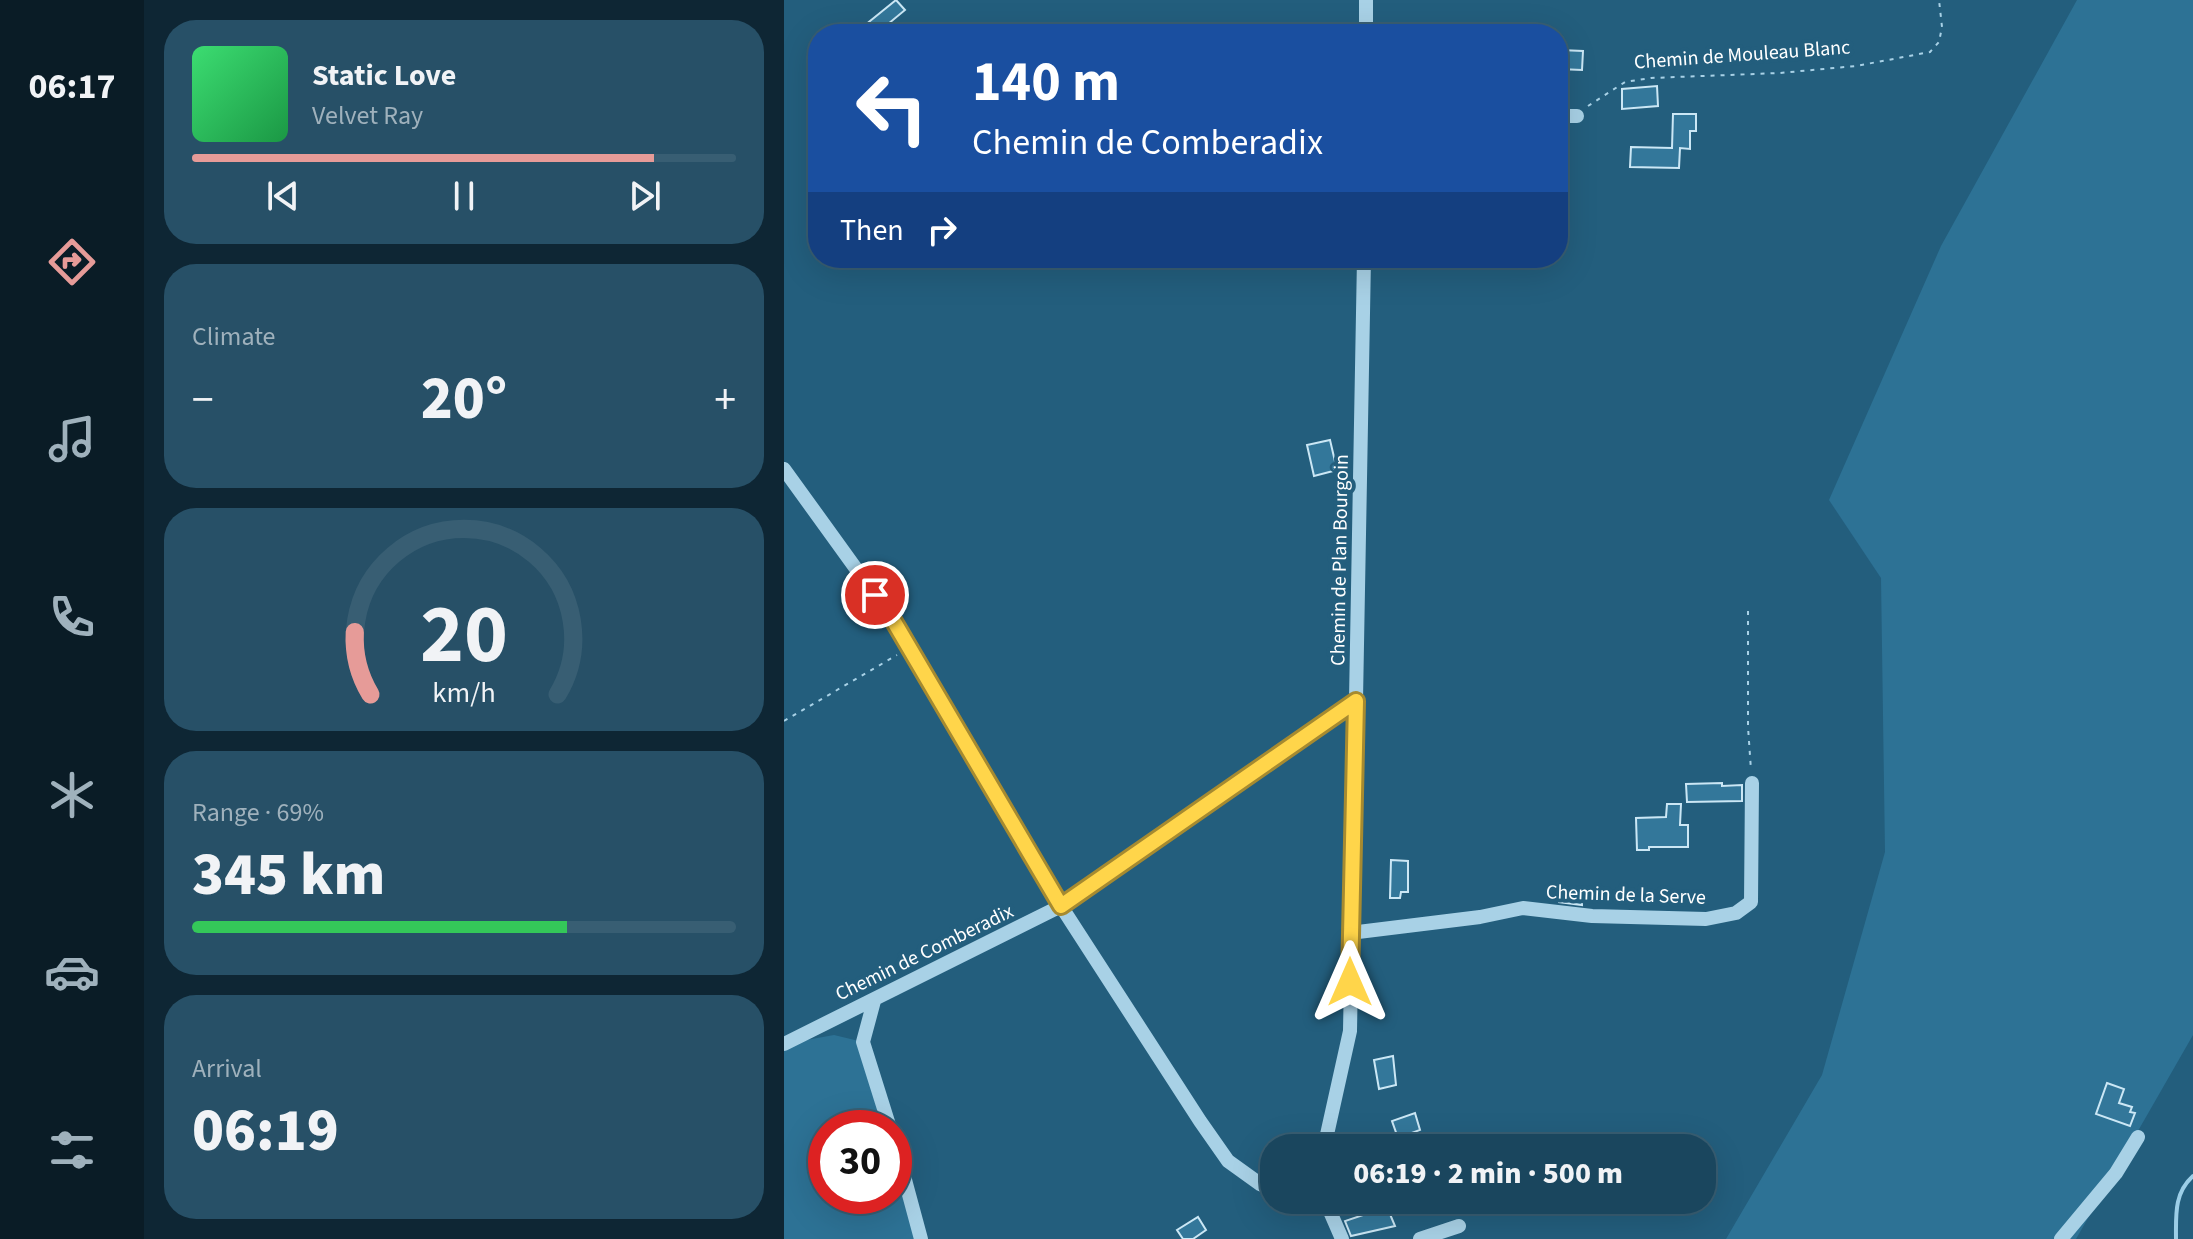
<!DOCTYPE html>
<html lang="en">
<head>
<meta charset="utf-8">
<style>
	body { margin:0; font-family:"Source Sans 3",sans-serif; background:#275067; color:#f1f3f6; height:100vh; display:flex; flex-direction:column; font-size:30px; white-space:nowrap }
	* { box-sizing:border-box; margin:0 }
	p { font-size:26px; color:#9fb1bc }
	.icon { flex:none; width:44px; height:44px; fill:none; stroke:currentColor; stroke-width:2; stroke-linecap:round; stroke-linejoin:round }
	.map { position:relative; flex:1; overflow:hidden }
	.details { display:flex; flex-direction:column; gap:20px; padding:20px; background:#0e2634; width:640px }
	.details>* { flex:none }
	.top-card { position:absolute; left:24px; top:24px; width:760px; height:244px; border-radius:32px; box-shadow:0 8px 32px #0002,0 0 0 2px #385e73; background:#1a4fa0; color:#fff; overflow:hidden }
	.speed { position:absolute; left:24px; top:1110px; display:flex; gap:16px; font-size:40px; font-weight:700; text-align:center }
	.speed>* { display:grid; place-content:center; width:104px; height:104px; border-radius:50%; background:#1a465e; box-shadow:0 8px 32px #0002,0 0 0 2px #385e73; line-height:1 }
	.speed .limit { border:12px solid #d22; background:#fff; color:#111 }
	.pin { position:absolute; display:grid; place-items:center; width:68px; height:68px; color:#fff; margin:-34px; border:4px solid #fff; border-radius:50%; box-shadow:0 2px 8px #0007 }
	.me { position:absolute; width:88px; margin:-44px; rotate:0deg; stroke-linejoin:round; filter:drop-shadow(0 0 6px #0008) }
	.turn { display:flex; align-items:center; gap:28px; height:168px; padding:0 32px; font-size:36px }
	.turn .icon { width:104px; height:104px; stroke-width:2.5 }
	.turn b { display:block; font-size:56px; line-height:68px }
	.then { display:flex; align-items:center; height:76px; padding:0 32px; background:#0003; gap:16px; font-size:30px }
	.big { font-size:60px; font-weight:800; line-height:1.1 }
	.details .card { flex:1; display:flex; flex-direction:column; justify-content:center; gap:12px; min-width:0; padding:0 28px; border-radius:32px; background:#275067 }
	.details .dial { align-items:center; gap:0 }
	.dial svg { height:208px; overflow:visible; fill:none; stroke:#385e73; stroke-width:7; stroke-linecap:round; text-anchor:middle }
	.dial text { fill:#f1f3f6; stroke:none }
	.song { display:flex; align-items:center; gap:24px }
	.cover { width:96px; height:96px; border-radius:12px; background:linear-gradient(135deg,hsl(140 70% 55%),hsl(140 70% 35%)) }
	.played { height:8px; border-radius:4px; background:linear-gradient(90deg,#e69b98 85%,#385e73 85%) }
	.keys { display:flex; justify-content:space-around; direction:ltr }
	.heat { display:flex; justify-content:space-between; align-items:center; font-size:44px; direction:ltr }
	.charge { height:12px; border-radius:6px; background:linear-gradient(90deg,#34c759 69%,#385e73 0) }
	.trip { position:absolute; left:476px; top:1134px; width:456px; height:80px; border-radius:32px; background:#1a465e; box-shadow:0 8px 32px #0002,0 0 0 2px #385e73; font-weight:800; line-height:80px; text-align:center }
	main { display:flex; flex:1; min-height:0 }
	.menu { display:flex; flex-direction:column; width:144px; justify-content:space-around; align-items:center; background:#0a1c26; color:#9fb1bc }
	.menu .icon { width:56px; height:56px }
	.menu .on { color:#e69b98 }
	.menu b { font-size:36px; color:#f1f3f6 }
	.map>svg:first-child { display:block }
	.green { fill:#2d7295 }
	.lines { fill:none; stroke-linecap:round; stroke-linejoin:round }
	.stream { stroke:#9ccee7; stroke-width:4 }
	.building { fill:#33779a; stroke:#cbe7f5; stroke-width:2 }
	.path { stroke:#a8d1e6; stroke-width:2; stroke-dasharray:4 6; stroke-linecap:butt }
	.minor { stroke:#a8d1e6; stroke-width:14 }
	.route-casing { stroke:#a68a30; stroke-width:20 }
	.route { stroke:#ffd54a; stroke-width:14 }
	.labels { text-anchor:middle; stroke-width:8; stroke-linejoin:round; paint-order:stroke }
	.street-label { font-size:20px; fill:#fff; stroke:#235e7d }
</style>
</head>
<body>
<main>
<nav class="menu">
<b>06:17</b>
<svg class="icon on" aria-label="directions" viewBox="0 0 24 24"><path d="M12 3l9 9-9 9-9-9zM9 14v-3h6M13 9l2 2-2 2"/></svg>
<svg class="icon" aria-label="music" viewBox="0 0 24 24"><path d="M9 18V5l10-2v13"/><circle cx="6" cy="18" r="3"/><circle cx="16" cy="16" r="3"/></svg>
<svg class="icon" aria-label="phone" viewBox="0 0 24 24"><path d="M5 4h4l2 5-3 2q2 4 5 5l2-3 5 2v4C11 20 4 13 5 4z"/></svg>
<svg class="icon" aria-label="climate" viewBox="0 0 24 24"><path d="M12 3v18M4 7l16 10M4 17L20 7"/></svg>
<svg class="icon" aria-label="car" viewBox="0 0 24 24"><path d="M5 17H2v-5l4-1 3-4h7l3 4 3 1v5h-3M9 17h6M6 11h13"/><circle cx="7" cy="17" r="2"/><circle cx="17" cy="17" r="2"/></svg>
<svg class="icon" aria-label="filters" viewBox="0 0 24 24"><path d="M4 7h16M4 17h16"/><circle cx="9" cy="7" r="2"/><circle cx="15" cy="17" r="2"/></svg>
</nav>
<section class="details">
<div class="card">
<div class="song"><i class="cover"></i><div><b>Static Love</b><p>Velvet Ray</p></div></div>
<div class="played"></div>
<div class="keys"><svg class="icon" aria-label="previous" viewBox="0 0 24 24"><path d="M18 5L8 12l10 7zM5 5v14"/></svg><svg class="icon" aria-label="pause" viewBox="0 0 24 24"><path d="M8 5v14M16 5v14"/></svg><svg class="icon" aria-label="next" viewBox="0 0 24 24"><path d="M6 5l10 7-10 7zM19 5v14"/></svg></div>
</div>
<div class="card"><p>Climate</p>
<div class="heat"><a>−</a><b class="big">20°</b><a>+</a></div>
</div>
<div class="card dial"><svg viewBox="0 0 100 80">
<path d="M14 69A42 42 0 1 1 86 69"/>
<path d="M14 69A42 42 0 0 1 8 45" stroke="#e69b98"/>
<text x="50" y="56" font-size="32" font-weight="700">20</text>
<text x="50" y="72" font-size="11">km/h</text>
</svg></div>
<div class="card"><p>Range · 69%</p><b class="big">345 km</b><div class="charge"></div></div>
<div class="card"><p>Arrival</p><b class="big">06:19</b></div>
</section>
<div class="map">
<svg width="1409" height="1239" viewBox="0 0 1409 1239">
	<rect width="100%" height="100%" fill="#235e7d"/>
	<path class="green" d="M1293,0H1409V1035L1292,1239H942L1038,1075L1101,852L1097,578L1045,500L1157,246Z
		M50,1035L79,1042L106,1128H42V1196H110V1139L137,1239H0V1044Z"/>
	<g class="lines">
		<path class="stream" d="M1392,1239C1392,1215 1390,1193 1409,1176"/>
	</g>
	<path class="building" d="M112,0L121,10L98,29L91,34H70Z
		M776,50L799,51L798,70L775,69Z
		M873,86L874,106L838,109V89Z
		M889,114H912V131H906V149L896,148L895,168L846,167L847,147L888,148Z
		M546,440L553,470L530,476L523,445Z
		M938,783V786L958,785V801L903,802L902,784Z
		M883,804H897L896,825H904V847H865V850H853L852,818L882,817Z
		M607,860L624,861V892H617L616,898H606Z
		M797,890L798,905L775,902V891Z
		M609,1056L612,1085L595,1089L590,1060Z
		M1323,1083L1340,1089L1335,1103L1348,1107L1346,1112L1351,1113L1346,1126L1312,1114Z
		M631,1113L636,1130L614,1138L608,1121Z
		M603,1207L611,1226L567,1236L561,1221Z
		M414,1217L422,1230L409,1239H399L393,1230Z"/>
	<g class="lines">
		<path class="path" d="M804,106L841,82L867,78L996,73L1072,66L1146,52L1155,42L1158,27L1155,0
			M964,611V727L967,770
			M0,721L113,655"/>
		<path class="minor" d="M582,0V34
			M774,116H793
			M0,469L109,620L277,906L416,1121L444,1161L476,1184L490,1190
			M566,933L696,917L739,908L808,916L922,919L952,913L967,902L968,783
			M90,1001L79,1042L106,1128
			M0,1044L277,906L572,701
			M110,1139L137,1239
			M540,1148L566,1031L580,258
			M515,1200L543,1209
			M541,1200L558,1239
			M636,1239L675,1226
			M1277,1239L1332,1173L1354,1137"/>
	</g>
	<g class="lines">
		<g class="route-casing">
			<path id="route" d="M91,595L109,620L277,906L572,701L566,982"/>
		</g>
		<use href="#route" class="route"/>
	</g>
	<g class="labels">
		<g class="street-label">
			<text transform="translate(958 54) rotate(-4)" y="7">Chemin de Mouleau Blanc</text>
			<text transform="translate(555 560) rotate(-89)" y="7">Chemin de Plan Bourgoin</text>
			<text transform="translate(842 894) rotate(2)" y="7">Chemin de la Serve</text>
			<text transform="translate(140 952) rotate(-26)" y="7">Chemin de Comberadix</text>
		</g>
	</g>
</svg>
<div class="speed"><div class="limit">30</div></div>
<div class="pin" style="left:91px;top:595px;background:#d93025"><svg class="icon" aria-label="arrive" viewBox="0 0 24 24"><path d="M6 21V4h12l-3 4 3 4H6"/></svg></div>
<svg class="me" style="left:566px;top:982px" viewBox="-20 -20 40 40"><path d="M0-17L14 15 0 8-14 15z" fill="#ffd54a" stroke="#fff" stroke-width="4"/></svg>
<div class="trip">06:19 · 2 min · 500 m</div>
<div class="top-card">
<div class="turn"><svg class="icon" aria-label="left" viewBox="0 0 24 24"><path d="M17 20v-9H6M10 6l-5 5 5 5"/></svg><div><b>140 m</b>Chemin de Comberadix</div></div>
<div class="then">Then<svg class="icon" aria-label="right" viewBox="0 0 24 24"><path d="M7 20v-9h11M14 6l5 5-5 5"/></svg></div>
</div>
</div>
</main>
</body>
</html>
